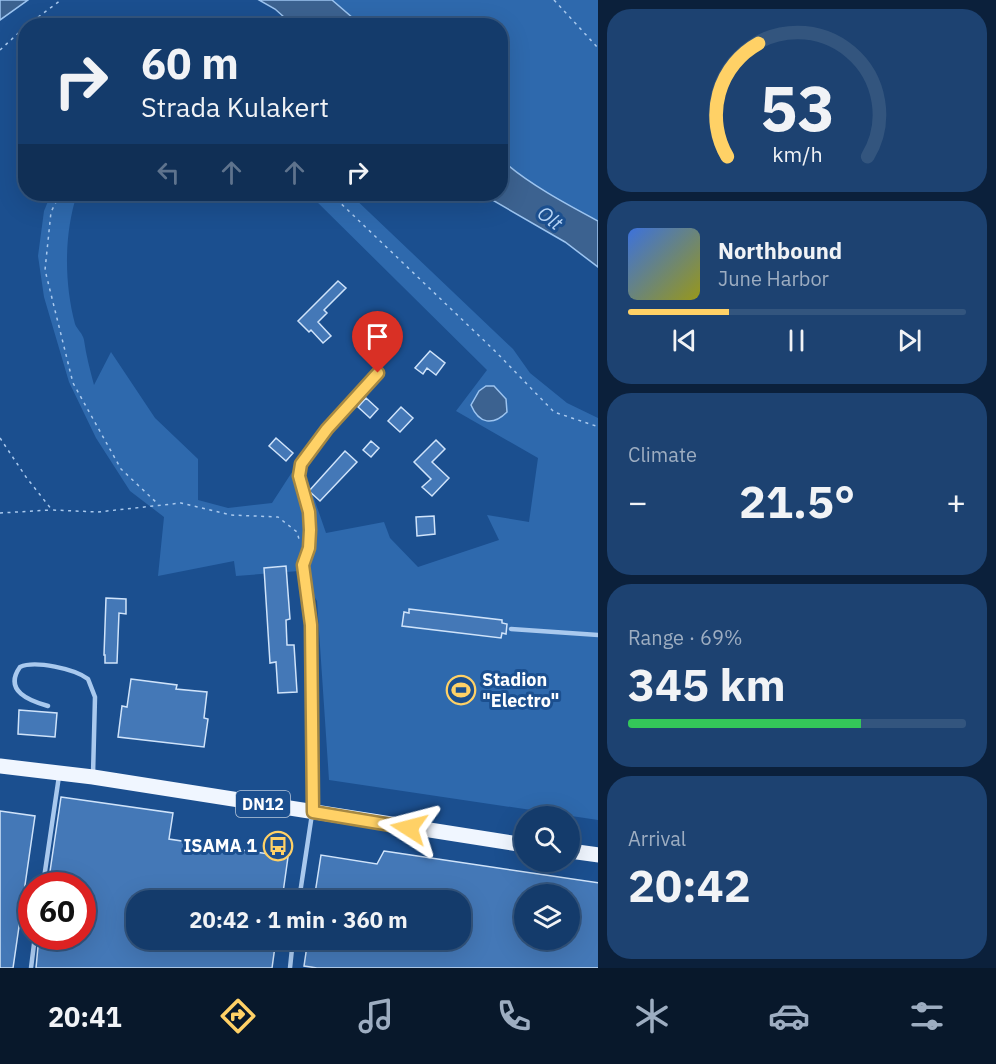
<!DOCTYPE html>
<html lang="en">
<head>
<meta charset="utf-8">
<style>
	body { margin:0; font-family:"IBM Plex Sans",sans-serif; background:#1d4271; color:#f1f3f6; height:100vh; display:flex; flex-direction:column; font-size:22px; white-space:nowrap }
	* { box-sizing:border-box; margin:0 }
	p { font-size:20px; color:#9dadc1 }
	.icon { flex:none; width:33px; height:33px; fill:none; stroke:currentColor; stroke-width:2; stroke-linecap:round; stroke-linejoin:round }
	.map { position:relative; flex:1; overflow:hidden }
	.sheet { display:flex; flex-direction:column; gap:9px; padding:9px; background:#0b203b; width:398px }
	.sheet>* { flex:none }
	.banner { position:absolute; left:18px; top:18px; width:490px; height:183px; border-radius:24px; box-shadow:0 6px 24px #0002,0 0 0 2px #33557e; background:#143b6b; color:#f1f3f6; overflow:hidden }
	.tools { position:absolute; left:514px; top:806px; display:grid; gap:12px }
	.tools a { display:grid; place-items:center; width:66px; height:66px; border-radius:50%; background:#143b6b; box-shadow:0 6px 24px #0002,0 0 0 2px #33557e; font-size:30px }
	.speed { position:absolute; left:18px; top:872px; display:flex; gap:12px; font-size:30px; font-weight:700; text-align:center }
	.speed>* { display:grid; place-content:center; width:78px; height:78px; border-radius:50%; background:#143b6b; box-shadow:0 6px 24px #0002,0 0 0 2px #33557e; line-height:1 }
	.speed .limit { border:9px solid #d22; background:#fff; color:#111 }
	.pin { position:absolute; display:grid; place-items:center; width:51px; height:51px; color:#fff; margin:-62px -26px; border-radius:50% 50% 50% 0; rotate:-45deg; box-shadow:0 0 6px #0007 }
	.pin .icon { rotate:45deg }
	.me { position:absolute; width:66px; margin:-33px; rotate:279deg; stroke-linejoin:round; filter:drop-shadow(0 0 4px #0008) }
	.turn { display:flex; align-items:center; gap:21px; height:126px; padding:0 24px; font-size:27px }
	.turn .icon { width:78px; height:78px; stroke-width:2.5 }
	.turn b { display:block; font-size:42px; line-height:51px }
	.lanes { display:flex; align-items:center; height:57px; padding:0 24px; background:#0003; justify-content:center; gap:30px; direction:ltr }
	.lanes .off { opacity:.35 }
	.big { font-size:45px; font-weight:800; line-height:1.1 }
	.sheet .card { flex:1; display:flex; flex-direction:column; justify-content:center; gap:9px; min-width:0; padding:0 21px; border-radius:24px; background:#1d4271 }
	.sheet .dial { align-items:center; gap:0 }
	.dial svg { height:156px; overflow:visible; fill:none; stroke:#33557e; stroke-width:7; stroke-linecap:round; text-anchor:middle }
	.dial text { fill:#f1f3f6; stroke:none }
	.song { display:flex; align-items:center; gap:18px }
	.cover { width:72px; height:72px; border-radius:9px; background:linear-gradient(135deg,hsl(220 70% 55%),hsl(60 70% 35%)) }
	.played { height:6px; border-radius:3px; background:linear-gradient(90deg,#ffd166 30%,#33557e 30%) }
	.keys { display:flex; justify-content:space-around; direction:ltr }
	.heat { display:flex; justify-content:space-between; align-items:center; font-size:33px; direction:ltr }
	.charge { height:9px; border-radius:4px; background:linear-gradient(90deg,#34c759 69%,#33557e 0) }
	.trip { position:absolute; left:126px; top:890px; width:345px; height:60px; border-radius:24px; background:#143b6b; box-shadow:0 6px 24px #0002,0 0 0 2px #33557e; font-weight:800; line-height:60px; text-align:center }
	.menu { display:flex; height:96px; justify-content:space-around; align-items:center; background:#08182b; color:#9dadc1 }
	.menu .icon { width:42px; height:42px }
	.menu .current { color:#ffd166 }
	.menu b { font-size:27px; color:#f1f3f6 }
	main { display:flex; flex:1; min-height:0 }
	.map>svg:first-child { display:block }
	.green { fill:#2e69ad }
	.water { fill:#3c6290; stroke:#9cc4f0; stroke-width:1.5 }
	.building { fill:#4478b7; stroke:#cfe3fa; stroke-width:1.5; fill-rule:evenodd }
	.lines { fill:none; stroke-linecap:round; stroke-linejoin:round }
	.path { stroke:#a9c9ee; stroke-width:1.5; stroke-dasharray:3 4.5; stroke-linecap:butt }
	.service { stroke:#a9c9ee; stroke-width:4.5 }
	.minor { stroke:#a9c9ee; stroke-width:6 }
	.primary { stroke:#f0f6ff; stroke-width:15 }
	.route-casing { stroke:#a68842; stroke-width:15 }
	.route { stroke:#ffd166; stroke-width:10 }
	.labels { text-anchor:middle; stroke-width:6; stroke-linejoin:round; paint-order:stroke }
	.shield { fill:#1b4f8f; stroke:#bbcadd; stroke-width:1.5 }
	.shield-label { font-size:16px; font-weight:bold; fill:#fff }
	.poi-label { font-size:18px; font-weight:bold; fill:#fff; stroke:#1b4f8f; text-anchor:start }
	.water-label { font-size:20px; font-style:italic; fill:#b5d3f5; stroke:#1b4f8f }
</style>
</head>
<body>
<main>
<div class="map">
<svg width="599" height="968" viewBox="0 0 599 968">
	<rect width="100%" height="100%" fill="#1b4f8f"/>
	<path class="green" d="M332,0H598V221C568,205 525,182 501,159V26L361,25Z
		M51,194H77C64,234 64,282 75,324C77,329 83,334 84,340C86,355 90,370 94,385L111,352L155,418L198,459V500L228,508L272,503L294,469L308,481L326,533L384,522L390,538L418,567L499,540L487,515L529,522L538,458L456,411L487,370L309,194H350L513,349L530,373L567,403L598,418V820L329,780L317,601L299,571L236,576L234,561L158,576L164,517L130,491L96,438L69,382L44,297L38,256L44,211Z"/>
	<path class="water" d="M0,0H28L0,20Z
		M259,0H332L361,25H293L275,9Z
		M501,159C525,182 568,205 598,221V267L565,242L482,194H501Z
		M486,386H494L506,399L507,412C493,426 479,424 471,405L479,391Z"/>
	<path class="building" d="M338,281L346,288L324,310L327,313L318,322L331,336L323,343L311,330L309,332L298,321Z
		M430,351L445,363L436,375L427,368L423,374L415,368Z
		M366,398L378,409L370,418L358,407Z
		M401,407L413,418L400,432L388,421Z
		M276,438L293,453L286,461L269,446Z
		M436,440L445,449L432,462L449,478L432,496L422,487L431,479L414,462Z
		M371,441L379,448L371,457L363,450Z
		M345,451L357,462L320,501L309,491Z
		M434,516L435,534L417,536L416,517Z
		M286,566L290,619L286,620L287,645H294L297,692L278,693L276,662L270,663L264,568Z
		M106,598L126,599V614L119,613L117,663H105V655H104Z
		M409,609L502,620V623L507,624L506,634L502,633L501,638L402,626L404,612L409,613Z
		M131,679L177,685L176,689L207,692L204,718L208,719L204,747L118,737L122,706L127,707Z
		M19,710L57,713L55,737L18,734Z
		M61,797L173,813L169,839L288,857L282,900H136V939H276L272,968H36L39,936H82V885H48Z
		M0,811L35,816L13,968H0Z
		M384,851L599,883V968H317L304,966L308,939H460V900H314L321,855L377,864ZM525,894H570V939H525Z"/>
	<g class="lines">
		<path class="path" d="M554,0L599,49
			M26,26L61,0
			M0,50L26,26
			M60,194L51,212L45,270L73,383L121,469L158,504
			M331,194L496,352L554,412L599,427
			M0,438L26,477L52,510L98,512L181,503L231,515L278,517L297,532L300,543
			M0,513L51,510"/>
		<path class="service" d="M511,629L599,635
			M48,706C30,701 3,691 20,667C35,660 75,669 88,679L95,697L93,775
			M43,885L59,776
			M299,900L312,814
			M31,968L35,936
			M290,968L293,939"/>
		<path class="minor" d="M313,812L311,625L303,565L309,548L310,530L309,512L299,476L301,464L327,430L378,373"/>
		<path class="primary" d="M0,766L93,777L525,845
			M570,851L599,855"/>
	</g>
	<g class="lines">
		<g class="route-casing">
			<path id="route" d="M378,373L327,429L301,464L299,476L309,512L310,530L309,548L303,565L311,625L313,812L409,828"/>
		</g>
		<use href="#route" class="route"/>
	</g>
	<defs>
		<g id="stadium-ring" transform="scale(1.5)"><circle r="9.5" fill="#1b4f8f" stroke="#ffd166" stroke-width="1.5"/><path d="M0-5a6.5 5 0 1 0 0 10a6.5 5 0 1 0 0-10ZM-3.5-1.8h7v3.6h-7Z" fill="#ffd166"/></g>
		<g id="bus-ring" transform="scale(1.5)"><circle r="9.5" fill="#1b4f8f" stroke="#ffd166" stroke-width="1.5"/><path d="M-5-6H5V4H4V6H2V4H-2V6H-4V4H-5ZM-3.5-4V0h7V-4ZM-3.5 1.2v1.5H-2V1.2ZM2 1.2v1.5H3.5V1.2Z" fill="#ffd166"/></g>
	</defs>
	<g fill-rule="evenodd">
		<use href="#stadium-ring" x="461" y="690"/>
		<use href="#bus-ring" x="278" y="846"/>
	</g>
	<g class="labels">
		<rect class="shield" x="236" y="791" width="54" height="26" rx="4.5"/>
		<g class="shield-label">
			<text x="263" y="810">DN12</text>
		</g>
		<g class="poi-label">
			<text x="482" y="686">Stadion<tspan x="482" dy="21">"Electro"</tspan></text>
			<text x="257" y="852" text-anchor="end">ISAMA 1</text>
		</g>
		<g class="water-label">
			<text transform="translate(550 218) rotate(37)" y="7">Olt</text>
		</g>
	</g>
</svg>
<div class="tools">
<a><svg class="icon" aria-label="search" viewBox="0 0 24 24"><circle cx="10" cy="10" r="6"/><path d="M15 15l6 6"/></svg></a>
<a><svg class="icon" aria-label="layers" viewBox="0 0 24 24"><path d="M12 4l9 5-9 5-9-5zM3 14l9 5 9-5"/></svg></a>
</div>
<div class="speed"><div class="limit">60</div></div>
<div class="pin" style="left:378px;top:373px;background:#d93025"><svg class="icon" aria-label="arrive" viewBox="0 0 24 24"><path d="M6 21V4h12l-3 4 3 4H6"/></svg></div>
<svg class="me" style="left:409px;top:828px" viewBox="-20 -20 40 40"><path d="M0-17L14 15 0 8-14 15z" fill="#ffd166" stroke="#fff" stroke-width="4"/></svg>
<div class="trip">20:42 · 1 min · 360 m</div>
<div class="banner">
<div class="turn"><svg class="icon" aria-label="right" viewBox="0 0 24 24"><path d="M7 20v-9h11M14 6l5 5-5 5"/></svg><div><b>60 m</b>Strada Kulakert</div></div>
<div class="lanes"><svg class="icon off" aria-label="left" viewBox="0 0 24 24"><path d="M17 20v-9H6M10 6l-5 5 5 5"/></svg><svg class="icon off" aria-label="ahead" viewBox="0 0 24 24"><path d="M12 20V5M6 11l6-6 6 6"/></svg><svg class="icon off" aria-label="ahead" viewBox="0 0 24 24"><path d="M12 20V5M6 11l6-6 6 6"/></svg><svg class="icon" aria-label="right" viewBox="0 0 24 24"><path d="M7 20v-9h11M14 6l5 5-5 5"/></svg></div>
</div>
</div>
<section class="sheet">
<div class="card dial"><svg viewBox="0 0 100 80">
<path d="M14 69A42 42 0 1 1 86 69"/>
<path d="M14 69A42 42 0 0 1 30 11" stroke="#ffd166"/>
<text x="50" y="56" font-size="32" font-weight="700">53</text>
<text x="50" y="72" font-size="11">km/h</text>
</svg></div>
<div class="card">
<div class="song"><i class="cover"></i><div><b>Northbound</b><p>June Harbor</p></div></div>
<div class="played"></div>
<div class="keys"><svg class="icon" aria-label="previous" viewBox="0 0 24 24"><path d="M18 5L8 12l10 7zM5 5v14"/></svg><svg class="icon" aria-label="pause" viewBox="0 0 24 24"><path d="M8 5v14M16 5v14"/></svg><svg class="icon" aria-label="next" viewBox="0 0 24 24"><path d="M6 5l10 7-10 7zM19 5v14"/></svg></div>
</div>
<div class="card"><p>Climate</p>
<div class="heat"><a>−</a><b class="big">21.5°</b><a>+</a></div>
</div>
<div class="card"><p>Range · 69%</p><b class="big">345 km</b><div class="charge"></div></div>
<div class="card"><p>Arrival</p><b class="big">20:42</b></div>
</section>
</main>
<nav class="menu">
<b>20:41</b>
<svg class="icon current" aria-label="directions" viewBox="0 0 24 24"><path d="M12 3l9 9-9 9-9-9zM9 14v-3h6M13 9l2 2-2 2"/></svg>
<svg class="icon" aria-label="music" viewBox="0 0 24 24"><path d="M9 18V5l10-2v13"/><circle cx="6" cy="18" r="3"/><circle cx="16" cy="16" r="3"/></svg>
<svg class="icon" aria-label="phone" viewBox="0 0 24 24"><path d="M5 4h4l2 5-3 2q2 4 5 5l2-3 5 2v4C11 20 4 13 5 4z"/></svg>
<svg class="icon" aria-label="climate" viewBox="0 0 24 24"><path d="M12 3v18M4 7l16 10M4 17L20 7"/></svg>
<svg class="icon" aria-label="car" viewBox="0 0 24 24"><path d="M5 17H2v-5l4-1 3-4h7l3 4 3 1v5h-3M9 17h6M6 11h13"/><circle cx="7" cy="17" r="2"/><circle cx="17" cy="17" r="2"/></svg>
<svg class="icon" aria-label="filters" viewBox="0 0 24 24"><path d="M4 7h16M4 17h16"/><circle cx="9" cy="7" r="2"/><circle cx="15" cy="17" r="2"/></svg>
</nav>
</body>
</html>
